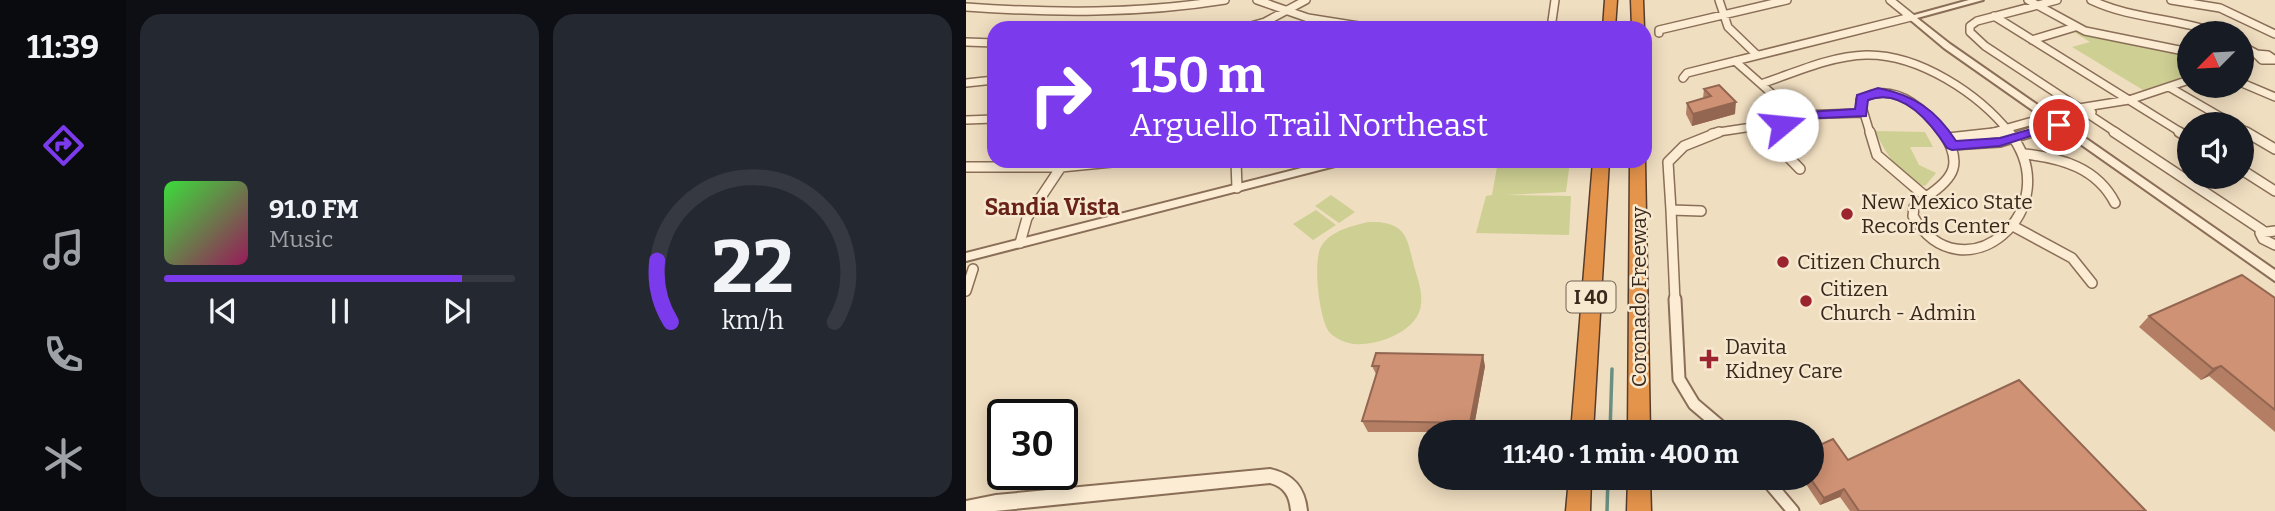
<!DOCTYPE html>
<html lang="en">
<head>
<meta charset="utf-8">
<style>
	body { margin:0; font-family:Bitter,serif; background:#242831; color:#f1f3f6; height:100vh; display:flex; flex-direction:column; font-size:26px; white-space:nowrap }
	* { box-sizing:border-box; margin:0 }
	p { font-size:23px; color:#9ea1a6 }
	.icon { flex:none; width:38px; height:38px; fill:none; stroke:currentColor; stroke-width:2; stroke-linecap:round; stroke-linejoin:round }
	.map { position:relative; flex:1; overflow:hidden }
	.side { display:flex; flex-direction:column; gap:14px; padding:14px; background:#0d0f14; width:840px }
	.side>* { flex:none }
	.hud { position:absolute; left:21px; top:21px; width:665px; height:147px; border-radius:21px; box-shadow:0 4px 18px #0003; background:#7c3aed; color:#fff; overflow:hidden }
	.needle { width:46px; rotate:246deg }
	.buttons { position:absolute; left:1211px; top:21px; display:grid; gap:14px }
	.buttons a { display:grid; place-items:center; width:77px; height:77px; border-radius:50%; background:#171b24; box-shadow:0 4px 18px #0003; font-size:35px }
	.speed { position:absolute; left:21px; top:399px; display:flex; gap:14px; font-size:35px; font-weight:700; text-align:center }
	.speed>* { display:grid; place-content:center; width:91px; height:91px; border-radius:50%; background:#171b24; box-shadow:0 4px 18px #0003; line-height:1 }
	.speed .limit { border:4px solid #111; border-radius:10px; background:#fff; color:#111 }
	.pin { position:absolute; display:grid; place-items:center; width:60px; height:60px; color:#fff; margin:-30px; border:4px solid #fff; border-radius:50%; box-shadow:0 2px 7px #0007 }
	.me { position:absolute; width:77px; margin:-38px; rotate:73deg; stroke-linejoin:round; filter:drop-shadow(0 0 5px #0008) }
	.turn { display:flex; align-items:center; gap:24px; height:147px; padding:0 28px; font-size:32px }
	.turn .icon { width:91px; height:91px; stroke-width:2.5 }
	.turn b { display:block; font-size:49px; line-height:60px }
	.side .card { flex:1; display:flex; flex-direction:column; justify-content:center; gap:10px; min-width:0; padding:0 24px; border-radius:21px; background:#242831 }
	.side .dial { align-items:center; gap:0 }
	.dial svg { height:182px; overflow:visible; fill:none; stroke:#363941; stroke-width:7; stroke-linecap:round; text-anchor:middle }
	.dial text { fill:#f1f3f6; stroke:none }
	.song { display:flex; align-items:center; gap:21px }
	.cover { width:84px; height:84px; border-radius:10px; background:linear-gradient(135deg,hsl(120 70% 55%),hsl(330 70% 35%)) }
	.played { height:7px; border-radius:4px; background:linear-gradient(90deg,#7c3aed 85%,#363941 85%) }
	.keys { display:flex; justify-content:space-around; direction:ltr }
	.side .tiles { flex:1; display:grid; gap:14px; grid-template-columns:repeat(2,1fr) }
	.trip { position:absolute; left:452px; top:420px; width:406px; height:70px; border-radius:35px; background:#171b24; box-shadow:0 4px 18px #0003; font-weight:700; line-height:70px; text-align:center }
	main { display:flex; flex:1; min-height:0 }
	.dock { display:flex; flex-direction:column; width:126px; justify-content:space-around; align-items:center; background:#090b0e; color:#9ea1a6 }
	.dock .icon { width:49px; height:49px }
	.dock .on { color:#7c3aed }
	.dock b { font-size:32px; color:#f1f3f6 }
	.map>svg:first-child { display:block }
	.green { fill:#cdcf93 }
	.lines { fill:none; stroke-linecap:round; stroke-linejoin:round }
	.stream { stroke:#6a9083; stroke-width:3.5 }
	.minor-far2-casing { stroke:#8a6e57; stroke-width:10 }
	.minor-far1-casing { stroke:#8a6e57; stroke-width:12 }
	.minor-casing { stroke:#8a6e57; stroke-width:15 }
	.tertiary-casing { stroke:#8a6e57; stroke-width:4 }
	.motorway-casing { stroke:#573c2c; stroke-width:3 }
	.minor-far2 { stroke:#fbecd3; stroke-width:7 }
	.minor-far1 { stroke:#fbecd3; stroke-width:9 }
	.minor { stroke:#fbecd3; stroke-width:11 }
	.tertiary { fill:#fbecd3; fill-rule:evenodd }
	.motorway { fill:#e5944b; fill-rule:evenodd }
	.wall { fill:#b37e64 }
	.shaded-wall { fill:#926651 }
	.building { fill:#d09274; stroke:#926651; stroke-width:2 }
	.route { fill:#7c3aed; stroke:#51269a; stroke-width:2 }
	.poi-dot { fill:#9c242f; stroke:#f7e8d0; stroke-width:2.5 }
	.labels { text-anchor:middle; stroke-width:5; stroke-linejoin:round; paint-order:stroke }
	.shield { fill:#f7e8d0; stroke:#726252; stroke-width:2 }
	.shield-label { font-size:19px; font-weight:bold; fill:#39281c }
	.poi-label { font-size:21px; fill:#39281c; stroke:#f7e8d0; text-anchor:start }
	.street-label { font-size:21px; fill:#39281c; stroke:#f7e8d0 }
	.neighbourhood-label { font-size:23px; font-weight:bold; fill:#682319; stroke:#f7e8d0 }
</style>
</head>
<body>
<main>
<nav class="dock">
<b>11:39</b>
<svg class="icon on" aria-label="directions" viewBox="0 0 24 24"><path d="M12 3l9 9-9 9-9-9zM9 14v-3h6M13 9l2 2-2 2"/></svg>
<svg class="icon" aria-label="music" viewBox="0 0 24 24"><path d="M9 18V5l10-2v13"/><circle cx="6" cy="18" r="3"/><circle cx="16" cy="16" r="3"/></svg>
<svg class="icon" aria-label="phone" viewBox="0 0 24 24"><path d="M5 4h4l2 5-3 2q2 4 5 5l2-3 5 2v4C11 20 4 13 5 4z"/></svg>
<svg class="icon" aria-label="climate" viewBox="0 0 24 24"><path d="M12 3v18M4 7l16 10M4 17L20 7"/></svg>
</nav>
<section class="side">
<div class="tiles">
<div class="card">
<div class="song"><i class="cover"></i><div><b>91.0 FM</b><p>Music</p></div></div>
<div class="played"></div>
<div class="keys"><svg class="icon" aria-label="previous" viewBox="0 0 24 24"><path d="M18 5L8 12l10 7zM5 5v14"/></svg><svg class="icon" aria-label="pause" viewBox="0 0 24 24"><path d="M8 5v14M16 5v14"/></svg><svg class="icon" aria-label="next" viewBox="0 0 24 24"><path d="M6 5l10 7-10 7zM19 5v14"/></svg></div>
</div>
<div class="card dial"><svg viewBox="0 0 100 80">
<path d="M14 69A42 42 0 1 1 86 69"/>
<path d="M14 69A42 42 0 0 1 8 42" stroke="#7c3aed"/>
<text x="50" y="56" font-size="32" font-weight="700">22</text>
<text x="50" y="72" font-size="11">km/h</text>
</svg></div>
</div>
</section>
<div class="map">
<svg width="1309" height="511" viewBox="0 0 1309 511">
	<rect width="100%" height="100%" fill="#f0dec0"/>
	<path class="green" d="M1113,30L1223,55V75L1177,90L1106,47L1124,42L1108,32Z
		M909,131L959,132L967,147H944L953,165L970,173L959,186C935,180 919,152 909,131Z
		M551,161H604L600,192L539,195L605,196L603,235L510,233L520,196L526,195L531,167Z
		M365,195L389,212L373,223L349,206Z
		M350,210L370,225L347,240L327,224Z
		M402,222C413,222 424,222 433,229C442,236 444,251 447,262C450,275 457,290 455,304C453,331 412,346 388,344C380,343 370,339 364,333C353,321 346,259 356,245C365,231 386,226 402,222Z"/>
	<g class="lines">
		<path class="stream" d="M644,432L646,369
			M641,511L642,478"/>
		<g class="minor-far2-casing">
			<path id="minor-far2" d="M291,0L342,18L405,28
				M753,0L762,27L791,55
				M924,0L945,17
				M1062,0L1119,31L1223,52
				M1091,0L1011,21L1004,26V32L1019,46L1151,133
				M1125,0C1165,19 1210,18 1252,33
				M1205,0L1254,8L1309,34
				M0,7C87,13 173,14 259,0
				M1028,16L1216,133
				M278,28L299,22L340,0
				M544,28L585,27
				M585,28L589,0
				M693,33V30L821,0
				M1066,40L1109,27
				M0,42L28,43
				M1276,46L1291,54
				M1290,54L1302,55L1309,60H1296Z
				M769,61L830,115L896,113
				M717,78L721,73L945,17
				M0,83L28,80
				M1276,83L1309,97
				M795,84C828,73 864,56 900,55C953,54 1013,94 1044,133
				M1203,87L1267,124
				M0,120L28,119
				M806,128L816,125L827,114
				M1276,129L1283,133
				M746,133L786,127L800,133
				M904,133L894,100C926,79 958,108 979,133
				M1024,133L1113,108L1163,100L1223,80
				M1060,133L1126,112"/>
		</g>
		<g class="minor-far1-casing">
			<path id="minor-far1" d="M798,132L834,169
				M904,132L911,155L960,197
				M1148,132L1296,230
				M1213,132L1223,138
				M1280,132L1309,149
				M982,138L1037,132
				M986,145L1034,142L1066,132
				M1059,154C1096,158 1131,168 1149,203
				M270,161L271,188
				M0,167H95L156,161
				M1276,170L1309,191
				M960,197L948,207L947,216C996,300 1105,210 1043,132
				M960,197C989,178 997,163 977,132
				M705,210L702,162L718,146L753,132
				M1045,225L1106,258L1126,283
				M1309,231L1294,233L1297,239L1309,245
				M54,243L61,218L95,167
				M0,291L7,269
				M709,301L705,210L735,211"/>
		</g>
		<g class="minor-casing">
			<path id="minor" d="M709,299L713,379L728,404L761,432
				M799,478L827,511"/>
		</g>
		<g class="tertiary-casing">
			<path id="tertiary" d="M1003,0H1017L951,18L984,44L1309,270V281L978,48L941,17Z
				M363,161H382L377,164L0,261V253Z
				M304,469C327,474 339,487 341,511H325C324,497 319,487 304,483L29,511H0V501L30,495Z"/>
		</g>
		<g class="motorway-casing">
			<path id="motorway" d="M639,0H651L649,28H637Z
				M665,0H677L678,28H666Z
				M679,160L684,432H662L664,161Z
				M627,161H643L627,432H605Z
				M603,478H625L624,511H600Z
				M662,478H684L685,511H661Z"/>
		</g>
		<use href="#minor-far2" class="minor-far2"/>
		<use href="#minor-far1" class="minor-far1"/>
		<use href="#minor" class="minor"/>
		<use href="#tertiary" class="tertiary"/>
		<use href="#motorway" class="motorway"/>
	</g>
	<path class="wall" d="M738,89L769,114L726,126L720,114L721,103L737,98Z
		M1309,298V432L1243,376L1235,380L1173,327L1183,316Z
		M406,366H519L507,432H402L396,421L410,374Z
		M882,460L1180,511H884L874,497L854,505L836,478H845Z"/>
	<path class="shaded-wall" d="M770,102L769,114L726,126L727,114Z
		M517,355L519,366L507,432L504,423Z
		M1255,366L1243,376L1235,380L1247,369Z
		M878,489L874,497L854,505L858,498Z"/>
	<path class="building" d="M753,85L770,102L727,114L721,103L745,96L738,89Z
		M1276,275L1309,298V410L1255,366L1247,369L1183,316Z
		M410,353L517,355L504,423L396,421L413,366H406Z
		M1053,380L1180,511H893L878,489L858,498L844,478L845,449L867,439L882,460Z"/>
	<path class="route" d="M912,88C948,95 970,110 990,141L1034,138L1093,121L1099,125L1034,146L986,150L981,148C965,123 936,87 902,100L900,116L830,119L816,129L809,125L827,110L840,112L889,109L891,95Z"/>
	<g class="poi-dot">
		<circle cx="881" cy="214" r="7"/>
		<circle cx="817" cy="262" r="7"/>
		<circle cx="840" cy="301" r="7"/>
		<path d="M739.5 348.5h7v7h7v7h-7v7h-7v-7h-7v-7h7z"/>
	</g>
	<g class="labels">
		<rect class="shield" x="600.5" y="281.5" width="49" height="31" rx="5"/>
		<g class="shield-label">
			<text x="625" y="304">I 40</text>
		</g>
		<g class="poi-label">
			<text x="895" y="209">New Mexico State<tspan x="895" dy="24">Records Center</tspan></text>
			<text x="831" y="269">Citizen Church</text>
			<text x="854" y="296">Citizen<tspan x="854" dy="24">Church - Admin</tspan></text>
			<text x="759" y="354">Davita<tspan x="759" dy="24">Kidney Care</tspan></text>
		</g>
		<g class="street-label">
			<text transform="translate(673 297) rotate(-90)" y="7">Coronado Freeway</text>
		</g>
		<g class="neighbourhood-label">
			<text x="86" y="215">Sandia Vista</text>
		</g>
	</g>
</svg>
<div class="buttons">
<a><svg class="needle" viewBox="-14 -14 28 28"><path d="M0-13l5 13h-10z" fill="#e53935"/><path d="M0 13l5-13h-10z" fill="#9ea1a6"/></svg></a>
<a><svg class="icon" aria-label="sound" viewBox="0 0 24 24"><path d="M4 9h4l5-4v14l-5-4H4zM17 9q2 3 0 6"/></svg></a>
</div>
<div class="speed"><div class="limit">30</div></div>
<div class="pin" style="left:1093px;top:125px;background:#d93025"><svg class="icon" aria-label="arrive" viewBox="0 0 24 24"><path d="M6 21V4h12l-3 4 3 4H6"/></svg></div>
<svg class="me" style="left:816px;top:125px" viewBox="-20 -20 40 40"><circle r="19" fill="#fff"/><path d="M0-13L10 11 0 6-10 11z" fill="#7c3aed"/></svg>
<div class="trip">11:40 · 1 min · 400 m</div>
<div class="hud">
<div class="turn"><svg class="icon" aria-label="right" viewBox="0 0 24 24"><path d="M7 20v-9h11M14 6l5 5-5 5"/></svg><div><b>150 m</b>Arguello Trail Northeast</div></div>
</div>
</div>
</main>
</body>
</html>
